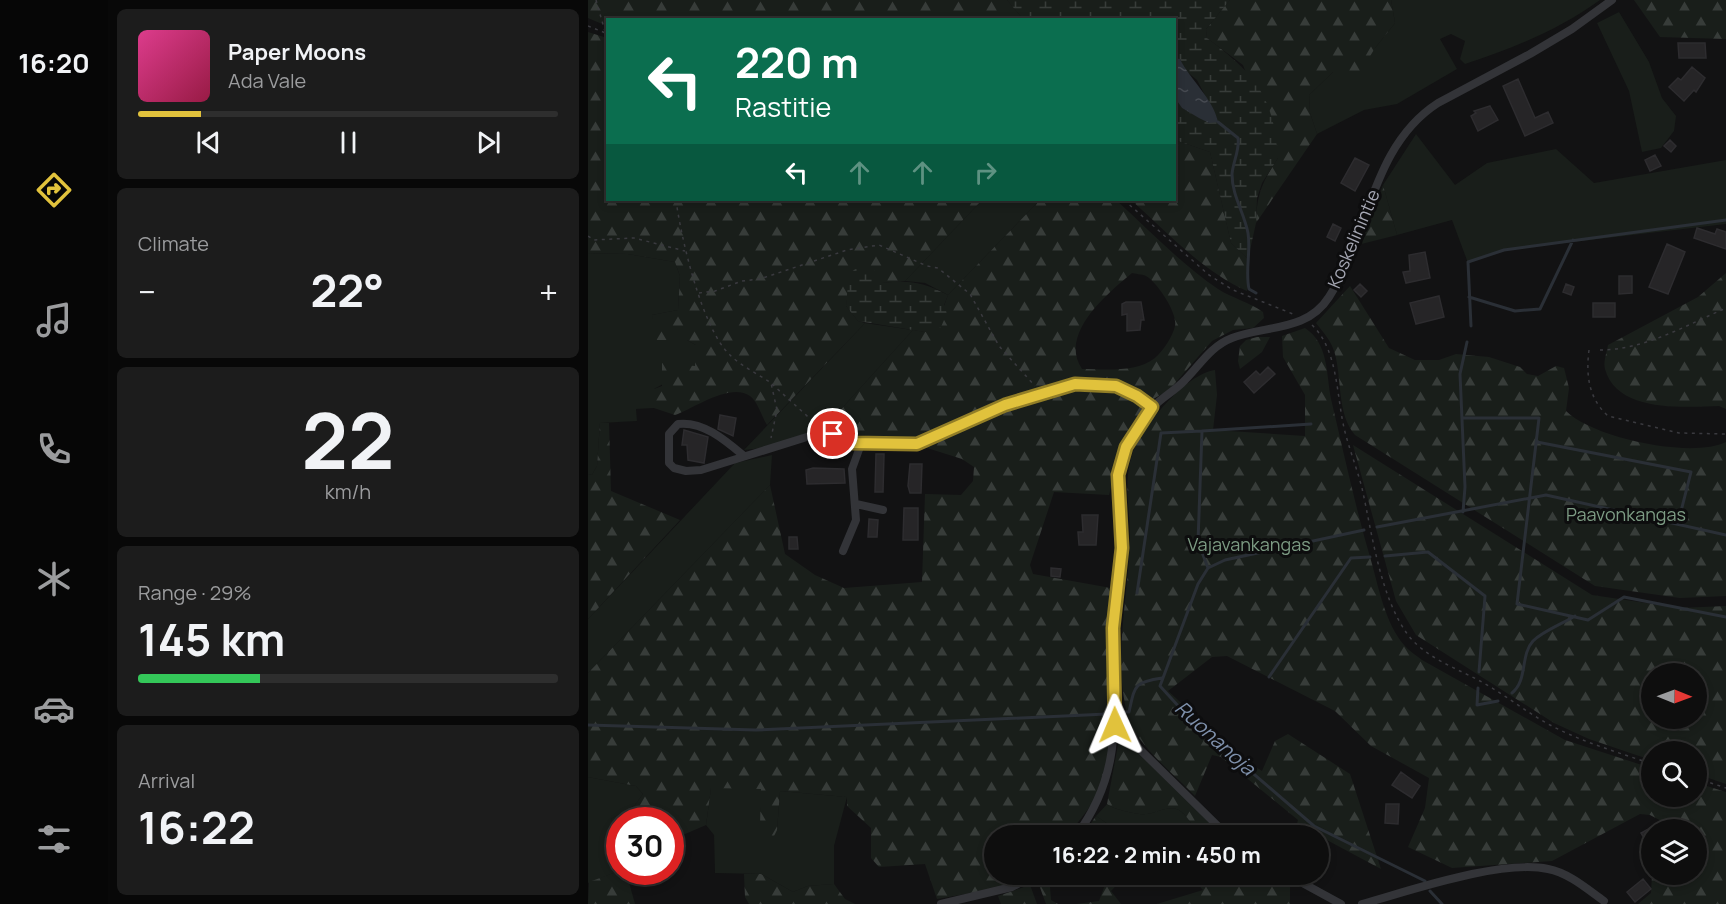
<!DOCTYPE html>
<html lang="en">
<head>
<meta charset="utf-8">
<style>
	body { margin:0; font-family:Manrope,sans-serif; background:#1c1c1c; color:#f1f3f6; height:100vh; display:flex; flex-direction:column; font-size:22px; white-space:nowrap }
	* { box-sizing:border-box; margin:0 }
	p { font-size:20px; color:#9b9c9e }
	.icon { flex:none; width:33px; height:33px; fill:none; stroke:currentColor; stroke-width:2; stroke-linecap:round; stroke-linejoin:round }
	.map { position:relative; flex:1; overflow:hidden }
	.side { display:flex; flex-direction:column; gap:9px; padding:9px; background:#080808; width:480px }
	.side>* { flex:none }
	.guide { position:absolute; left:18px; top:18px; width:570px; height:183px; border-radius:0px; box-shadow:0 3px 9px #0003,0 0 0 2px #2e2e2e; background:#0b6e4f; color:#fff; overflow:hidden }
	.needle { width:39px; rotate:91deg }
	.buttons { position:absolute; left:1053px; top:663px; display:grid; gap:12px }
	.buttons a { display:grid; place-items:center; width:66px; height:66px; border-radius:50%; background:#0e0e0e; box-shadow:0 3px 9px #0003,0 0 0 2px #2e2e2e; font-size:30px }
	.speed { position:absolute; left:18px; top:807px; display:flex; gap:12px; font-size:30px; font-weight:700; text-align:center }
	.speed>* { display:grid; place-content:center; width:78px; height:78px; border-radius:50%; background:#0e0e0e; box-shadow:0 3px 9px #0003,0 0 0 2px #2e2e2e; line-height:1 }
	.speed .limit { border:9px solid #d22; background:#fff; color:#111 }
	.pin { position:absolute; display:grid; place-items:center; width:51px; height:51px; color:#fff; margin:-26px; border:3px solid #fff; border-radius:50%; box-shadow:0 2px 6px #0007 }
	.me { position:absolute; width:66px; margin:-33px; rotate:359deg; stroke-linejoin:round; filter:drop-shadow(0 0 4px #0008) }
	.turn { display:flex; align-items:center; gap:21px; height:126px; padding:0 30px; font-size:27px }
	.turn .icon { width:78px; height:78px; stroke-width:2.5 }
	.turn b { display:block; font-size:42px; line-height:51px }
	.lanes { display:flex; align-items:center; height:57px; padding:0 30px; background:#0003; justify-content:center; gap:30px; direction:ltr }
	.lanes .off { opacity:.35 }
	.big { font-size:45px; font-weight:700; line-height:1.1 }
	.side .widget { flex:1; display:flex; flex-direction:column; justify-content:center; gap:9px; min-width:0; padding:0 21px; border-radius:9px; background:#1c1c1c }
	.side .dial { align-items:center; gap:0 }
	.dial b { font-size:78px; line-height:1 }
	.song { display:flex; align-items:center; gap:18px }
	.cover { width:72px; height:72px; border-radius:9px; background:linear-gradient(135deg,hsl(330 70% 55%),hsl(340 70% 35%)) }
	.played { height:6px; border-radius:3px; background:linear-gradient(90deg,#e1c23c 15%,#2e2e2e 15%) }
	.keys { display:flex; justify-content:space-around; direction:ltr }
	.heat { display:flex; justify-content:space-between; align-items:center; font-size:33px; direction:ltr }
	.charge { height:9px; border-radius:4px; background:linear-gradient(90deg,#34c759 29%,#2e2e2e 0) }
	.trip { position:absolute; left:396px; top:825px; width:345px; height:60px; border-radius:30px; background:#0e0e0e; box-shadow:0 3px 9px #0003,0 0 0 2px #2e2e2e; font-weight:700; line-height:60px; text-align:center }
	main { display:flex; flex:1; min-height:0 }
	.dock { display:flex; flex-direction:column; width:108px; justify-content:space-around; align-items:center; background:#060606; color:#9b9c9e }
	.dock .icon { width:42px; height:42px }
	.dock .selected { color:#e1c23c }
	.dock b { font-size:27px; color:#f1f3f6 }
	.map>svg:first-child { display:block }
	.grass { fill:#191e1a }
	.forest { fill:url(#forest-firs); fill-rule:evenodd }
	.wetland { fill:url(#wetland-marsh) }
	.water { fill:url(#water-ripples) }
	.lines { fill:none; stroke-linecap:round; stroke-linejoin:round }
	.stream { stroke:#2a2f36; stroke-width:3 }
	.building { fill:#262527; stroke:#2d2c2f; stroke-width:1.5 }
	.path { stroke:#3a3a3f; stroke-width:1.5; stroke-dasharray:3 4.5; stroke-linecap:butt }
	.street { stroke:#333438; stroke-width:8 }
	.route-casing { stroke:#927e27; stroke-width:15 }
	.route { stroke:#e1c23c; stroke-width:10 }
	.labels { text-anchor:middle; stroke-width:6; stroke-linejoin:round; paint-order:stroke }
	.street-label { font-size:18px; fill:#a5a7b3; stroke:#0d0d0e }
	.park-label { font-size:18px; fill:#7d9c84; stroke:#0d0d0e }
	.water-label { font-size:20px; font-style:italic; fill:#7e90ab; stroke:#0d0d0e }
</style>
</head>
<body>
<main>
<nav class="dock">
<b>16:20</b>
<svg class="icon selected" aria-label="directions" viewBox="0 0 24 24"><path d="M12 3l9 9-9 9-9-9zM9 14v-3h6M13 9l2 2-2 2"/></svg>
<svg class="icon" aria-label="music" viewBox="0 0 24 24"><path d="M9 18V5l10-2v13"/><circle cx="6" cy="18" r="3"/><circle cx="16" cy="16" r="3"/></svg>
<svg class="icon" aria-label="phone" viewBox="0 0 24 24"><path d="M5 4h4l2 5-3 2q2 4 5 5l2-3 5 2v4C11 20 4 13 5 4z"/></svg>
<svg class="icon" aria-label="climate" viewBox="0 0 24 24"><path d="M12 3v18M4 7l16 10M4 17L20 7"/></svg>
<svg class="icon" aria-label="car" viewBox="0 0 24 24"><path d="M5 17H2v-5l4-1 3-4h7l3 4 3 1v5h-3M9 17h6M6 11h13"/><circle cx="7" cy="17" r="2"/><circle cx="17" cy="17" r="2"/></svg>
<svg class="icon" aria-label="filters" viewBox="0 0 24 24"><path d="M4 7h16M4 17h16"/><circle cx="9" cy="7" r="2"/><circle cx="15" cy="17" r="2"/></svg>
</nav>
<section class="side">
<div class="widget">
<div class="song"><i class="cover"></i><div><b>Paper Moons</b><p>Ada Vale</p></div></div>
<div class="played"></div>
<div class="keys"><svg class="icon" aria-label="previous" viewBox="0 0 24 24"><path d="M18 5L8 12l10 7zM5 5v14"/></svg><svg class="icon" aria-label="pause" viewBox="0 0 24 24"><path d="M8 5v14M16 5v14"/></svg><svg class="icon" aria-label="next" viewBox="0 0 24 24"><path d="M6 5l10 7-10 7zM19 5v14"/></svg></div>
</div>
<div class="widget"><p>Climate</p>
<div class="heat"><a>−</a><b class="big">22°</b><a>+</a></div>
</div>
<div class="widget dial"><b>22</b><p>km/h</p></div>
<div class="widget"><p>Range · 29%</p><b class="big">145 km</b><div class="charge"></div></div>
<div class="widget"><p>Arrival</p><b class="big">16:22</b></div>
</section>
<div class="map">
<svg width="1138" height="904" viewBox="0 0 1138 904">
	<defs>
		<pattern id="forest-firs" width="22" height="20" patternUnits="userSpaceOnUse" patternTransform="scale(1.5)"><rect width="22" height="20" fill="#191e1a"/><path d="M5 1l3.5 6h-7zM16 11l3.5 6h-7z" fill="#373c39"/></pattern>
		<pattern id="wetland-marsh" width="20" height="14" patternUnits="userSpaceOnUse" patternTransform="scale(1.5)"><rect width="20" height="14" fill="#191e1a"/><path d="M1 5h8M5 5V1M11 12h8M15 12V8" fill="none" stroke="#373c39"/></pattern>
		<pattern id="water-ripples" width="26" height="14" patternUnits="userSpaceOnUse" patternTransform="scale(1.5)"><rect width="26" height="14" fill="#2a2f36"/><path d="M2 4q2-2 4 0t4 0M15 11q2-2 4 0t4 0" fill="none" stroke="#464a51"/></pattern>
	</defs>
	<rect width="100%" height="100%" fill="#121213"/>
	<path class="grass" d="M803,0H1012C971,30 925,48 877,64L872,59L877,41L863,34L852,39L869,69L809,104L776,110L729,134L722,113L721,95L745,72L787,48L807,23Z
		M1031,12L1061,62L1074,98L1088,116L1086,131L1073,148L1054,152L1041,91L1009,23Z
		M828,134L867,185L899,163L968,149L1006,183L1138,160V224L916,250L880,263L864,220L809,235L795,185Z
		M394,200H452L360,295L337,283L317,281Z
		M0,253L40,254L87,262L92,276L90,310L64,315L70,340H99L108,345V366L66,389V408L48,409L49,421L12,423L9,466L4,475L0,474Z
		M277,323L325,330L237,427L176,448L156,450Z
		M184,455L182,485L0,673V619L147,463Z
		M0,777L48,786L55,794L47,805L23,819L31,834V871L0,883Z
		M123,788H174L172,823L189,830L192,791L259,797L246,846V884L220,886L205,892L173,874L127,873L126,835L118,825Z
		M519,804C527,810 549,815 559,814C568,813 582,805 591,810C599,815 606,828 611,835H536L542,827H524L508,816Z"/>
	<path class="forest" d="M0,0H419L435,19L20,20L19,26L0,18Z
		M642,0H803L807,23L787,48L767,81L745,72L721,95L722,113L729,134L668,223C669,193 674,183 690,158L655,65L619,38L618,29Z
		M1046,0H1138V39L1072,37Z
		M0,32L19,38L20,200H394L317,281L294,283L260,293L258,306L270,321L277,323L179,425C174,417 170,402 162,396C143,382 106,408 87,415L66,408V389L74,386V363L107,366L108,345L99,340H69L66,336L64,315L90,310L92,276L87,262L40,254L0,253Z
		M587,140L622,152L643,243L660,259L659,291C614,271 579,232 543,200H586Z
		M795,185L809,235L773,244Z
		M452,200H528C561,230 593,264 630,289C644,298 661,302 675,312L676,318L665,328L645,330L624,341L581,390L560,402C550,394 542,386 529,383C493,371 427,396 393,412C373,421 352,435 330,439C313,443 273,444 257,437C250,434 245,429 237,427L325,330L337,332L356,306L360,295ZM544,273C547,274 554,274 558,276C569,282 590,313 587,326C585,336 575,351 567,358C548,373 517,369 494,369C470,334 520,293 544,273Z
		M1138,273V409L1131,406C1096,407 1029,413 1017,369C1015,362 1019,352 1020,345L1110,297Z
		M762,286L801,348L827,360H851L868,354L901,357L932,367L939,374L950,376L968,366L976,368L981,388L978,411C1005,438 1104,459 1138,442V596L1092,598L1007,586L767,435C749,414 754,380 747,354C744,342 736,333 728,323Z
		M717,328C741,344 738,374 743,399C756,454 768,510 784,564C791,590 798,624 816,645C821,651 828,655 834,660L977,740L1063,768L1064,796H1108L1109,783L1138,792V904H1050L1063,893L1064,875L1108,874V830L1083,829L1081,825L1062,815L1052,814L964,861L864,868L820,847L837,808L841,778L783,746L747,711L639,656L624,657L580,691L655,759L674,771L687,741L700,734L762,774L793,869L709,824L710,820L633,757L624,755L607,796C588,776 547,743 540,717C524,658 541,596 542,536C542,506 535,485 544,455C552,428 599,373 627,370L629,395L625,430L717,436V395L695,357L694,336Z
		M669,337H682L674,352L652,369L650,361L652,346L658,340Z
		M496,388H523L557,407L529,464L521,495L466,492L442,565L445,574L523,588C514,652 536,730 511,790C503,808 491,820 480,835L406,836V874L440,875L406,889L349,899L337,864L291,867L283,858V828L259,806V797L192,791L189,830L185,838H177L172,823L173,789L123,788L118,825L83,840L82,820H32L31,834L23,819L47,805L55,794L48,786L0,777V673L182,485L197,554L227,575L256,588L334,582L337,494L373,495L385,481L386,467L374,459L336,447C389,422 439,399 496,388Z
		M12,423H21L23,491L92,520L0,619V474L4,475L9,466Z
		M765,445L1004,595L1092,608L1138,606V784L1109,774L1108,752H1064L1063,760L1001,739L966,723L828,635L808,601ZM1064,674H1108V718H1064Z
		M536,738L636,835H611C606,828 599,815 591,810C582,805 568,813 559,814C549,815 527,810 519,804L531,740Z
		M508,816L524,827H542L536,835H495Z
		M31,871L38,872L47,904H0L1,882Z
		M156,874H173L205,892L220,886L246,884L257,899L267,904H161L157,897Z
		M458,875H466L462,887L463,900L470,904H458L450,882Z
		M530,875H538L523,891L533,904H488L511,901L517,885Z
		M601,875H687L702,881V904H569L615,890Z
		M442,885L449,904H413L410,896Z"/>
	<path class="wetland" d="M419,0H642L618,29L619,38C667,74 686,96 690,158L674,183L669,198L668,223L660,259L643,243L622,152L587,140V98L594,108L621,123L629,118L609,80L597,70L592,59L587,58L586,20L435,19Z
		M271,266L287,271L294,283C323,280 334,282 360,295L356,305L359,313L353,327L337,332L270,321L258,306L261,274Z"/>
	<path class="water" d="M586,58L592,59C602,80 625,98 630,122L621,123L611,118L594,108L587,98Z"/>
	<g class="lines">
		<path class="stream" d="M630,122L650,138C652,149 645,162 644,174C644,196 656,212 660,233C663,252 657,270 661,289L668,293
			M881,297L927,311L952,309L985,240
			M883,326L880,262L916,250L1138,220
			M875,418H951L929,604L1000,620L1036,597L1138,617
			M949,442L1103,472L1090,523
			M875,512L877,487L872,374L879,342
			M789,527L958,495L1138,535
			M776,530L637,560L620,568L610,584L572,686L603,720L726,826L837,881
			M797,556L840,552L897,596L891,672
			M620,568L610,542L614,431L723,424
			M549,593L573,433L614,431
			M681,677L763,558L782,557
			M890,688L889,705L910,701
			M924,693C940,680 932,655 945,641C955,631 974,624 987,616
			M536,712H541C547,685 546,682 574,678
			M0,725L168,730L519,714
			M842,891L854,904"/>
	</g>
	<path class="building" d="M1090,43H1117L1118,58H1091Z
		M1104,67L1117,78L1108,92L1106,90L1096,101L1081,87L1090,78L1093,80Z
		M930,79L947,118L960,112L965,123L937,136L915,86Z
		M902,106L910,120L890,131L883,116L888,113L886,111Z
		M1082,140L1088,146L1083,152L1076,146Z
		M1067,155L1073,166L1062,171L1057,160Z
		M767,158L781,165L767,191L753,183Z
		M745,224L753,228L747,241L739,237Z
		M1109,228L1127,234L1129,229L1138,232V249L1106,238Z
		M1079,244L1097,252L1080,294L1061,287Z
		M837,252L842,278L818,283L815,272L822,271L821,255Z
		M1031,276H1044V293L1031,294Z
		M772,284L779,291L773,297L766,290Z
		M978,284L986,287L983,295L975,292Z
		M851,296L856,317L828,324L822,303Z
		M538,302H553L556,320H553L552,330L539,331V314L534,315V304Z
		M1005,303H1027V317H1005Z
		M680,367L687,374L666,393L656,382L668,371L672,375Z
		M132,415L148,418L145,436L130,429Z
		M96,430L120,437L116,463L100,460L99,445H94Z
		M288,454H296L295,492H287Z
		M322,464H334L333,493H322L320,486Z
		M225,468L256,469L257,483L219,484L218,470Z
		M316,508H330V540H315Z
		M494,515H510L508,545H491L490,532H495Z
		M281,519L290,520L289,537H280Z
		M201,537H209L210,549H201Z
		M463,568L473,569L472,577L463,576Z
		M813,772L832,786L824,798L804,785Z
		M798,804H811L810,824L797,823Z
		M1064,827V851L1053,833Z
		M1055,879L1063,889L1047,902L1039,892Z"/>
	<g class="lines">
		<path class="path" d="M8,0L20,42
			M0,26L20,34
			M88,200C93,238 114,329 142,355C153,366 170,374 183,383L189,410L183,438
			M536,200L621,275L645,290L705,314
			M0,236L6,240L46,238L97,251
			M111,293L127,291L154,281L172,279L259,250L291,245L339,266L350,268L382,294L411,346L447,386
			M724,325C751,351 748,397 757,432C762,451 769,469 774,488C784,533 792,597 820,635C838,658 868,668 892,681C916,694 938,712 962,725C994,742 1029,752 1064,764
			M1001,350C998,374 1000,398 1020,416L1091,433L1138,434
			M1012,350C1056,350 1099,325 1138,308
			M184,384L229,425
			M1108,778L1138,788"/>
		<path class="street" d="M156,456C137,440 115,421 90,424L81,434V463L86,468L98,471L113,470L238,431L264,443L329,444L417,406L487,384L528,386L549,396L564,407
			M268,504L295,510
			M255,551L268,520L264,469L273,444
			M527,725L640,836
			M488,836C541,764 522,707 526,626C527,599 535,573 534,545C534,512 523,479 538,447C545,433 554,416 566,406C576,396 588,390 597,380C612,365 623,346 644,338C677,325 719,332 741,297C781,235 783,146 850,103L942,54L984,29L1024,0
			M698,874L753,904
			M353,904L424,887L448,874
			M774,904C821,891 913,859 960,869C981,873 999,889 1016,901"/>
	</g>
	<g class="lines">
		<g class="route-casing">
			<path id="route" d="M245,434L264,443L329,444L417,405L487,384L528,386L549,396L564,407L538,447L530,475L534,548L525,628L527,725"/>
		</g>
		<use href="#route" class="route"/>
	</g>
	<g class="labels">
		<g class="street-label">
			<text transform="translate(766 239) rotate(-67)" y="6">Koskelinintie</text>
		</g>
		<g class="park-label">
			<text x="1038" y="521">Paavonkangas</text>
			<text x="661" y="551">Vajavankangas</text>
		</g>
		<g class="water-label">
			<text transform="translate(627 738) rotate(42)" y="7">Ruonanoja</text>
		</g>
	</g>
</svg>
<div class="buttons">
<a><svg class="needle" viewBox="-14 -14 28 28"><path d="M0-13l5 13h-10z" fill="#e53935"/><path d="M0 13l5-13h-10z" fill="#9b9c9e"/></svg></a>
<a><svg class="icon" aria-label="search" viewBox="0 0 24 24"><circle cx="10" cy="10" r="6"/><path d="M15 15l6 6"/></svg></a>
<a><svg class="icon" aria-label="layers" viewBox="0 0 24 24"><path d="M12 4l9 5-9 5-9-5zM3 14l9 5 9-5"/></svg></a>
</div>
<div class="speed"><div class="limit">30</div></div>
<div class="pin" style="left:245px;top:434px;background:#d93025"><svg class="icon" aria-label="arrive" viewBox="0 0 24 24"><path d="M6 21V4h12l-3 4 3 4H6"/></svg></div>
<svg class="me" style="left:527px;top:725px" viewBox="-20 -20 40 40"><path d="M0-17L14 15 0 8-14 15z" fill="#e1c23c" stroke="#fff" stroke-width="4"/></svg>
<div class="trip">16:22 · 2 min · 450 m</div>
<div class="guide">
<div class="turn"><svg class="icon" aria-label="left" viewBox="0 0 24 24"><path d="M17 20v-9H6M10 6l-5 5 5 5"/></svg><div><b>220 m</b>Rastitie</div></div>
<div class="lanes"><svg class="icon" aria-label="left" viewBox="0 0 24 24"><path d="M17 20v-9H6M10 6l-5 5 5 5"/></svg><svg class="icon off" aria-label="ahead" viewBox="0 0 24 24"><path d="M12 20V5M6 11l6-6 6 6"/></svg><svg class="icon off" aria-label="ahead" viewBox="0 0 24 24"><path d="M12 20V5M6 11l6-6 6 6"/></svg><svg class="icon off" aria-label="right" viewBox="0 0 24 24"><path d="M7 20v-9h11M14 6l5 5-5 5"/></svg></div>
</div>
</div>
</main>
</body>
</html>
